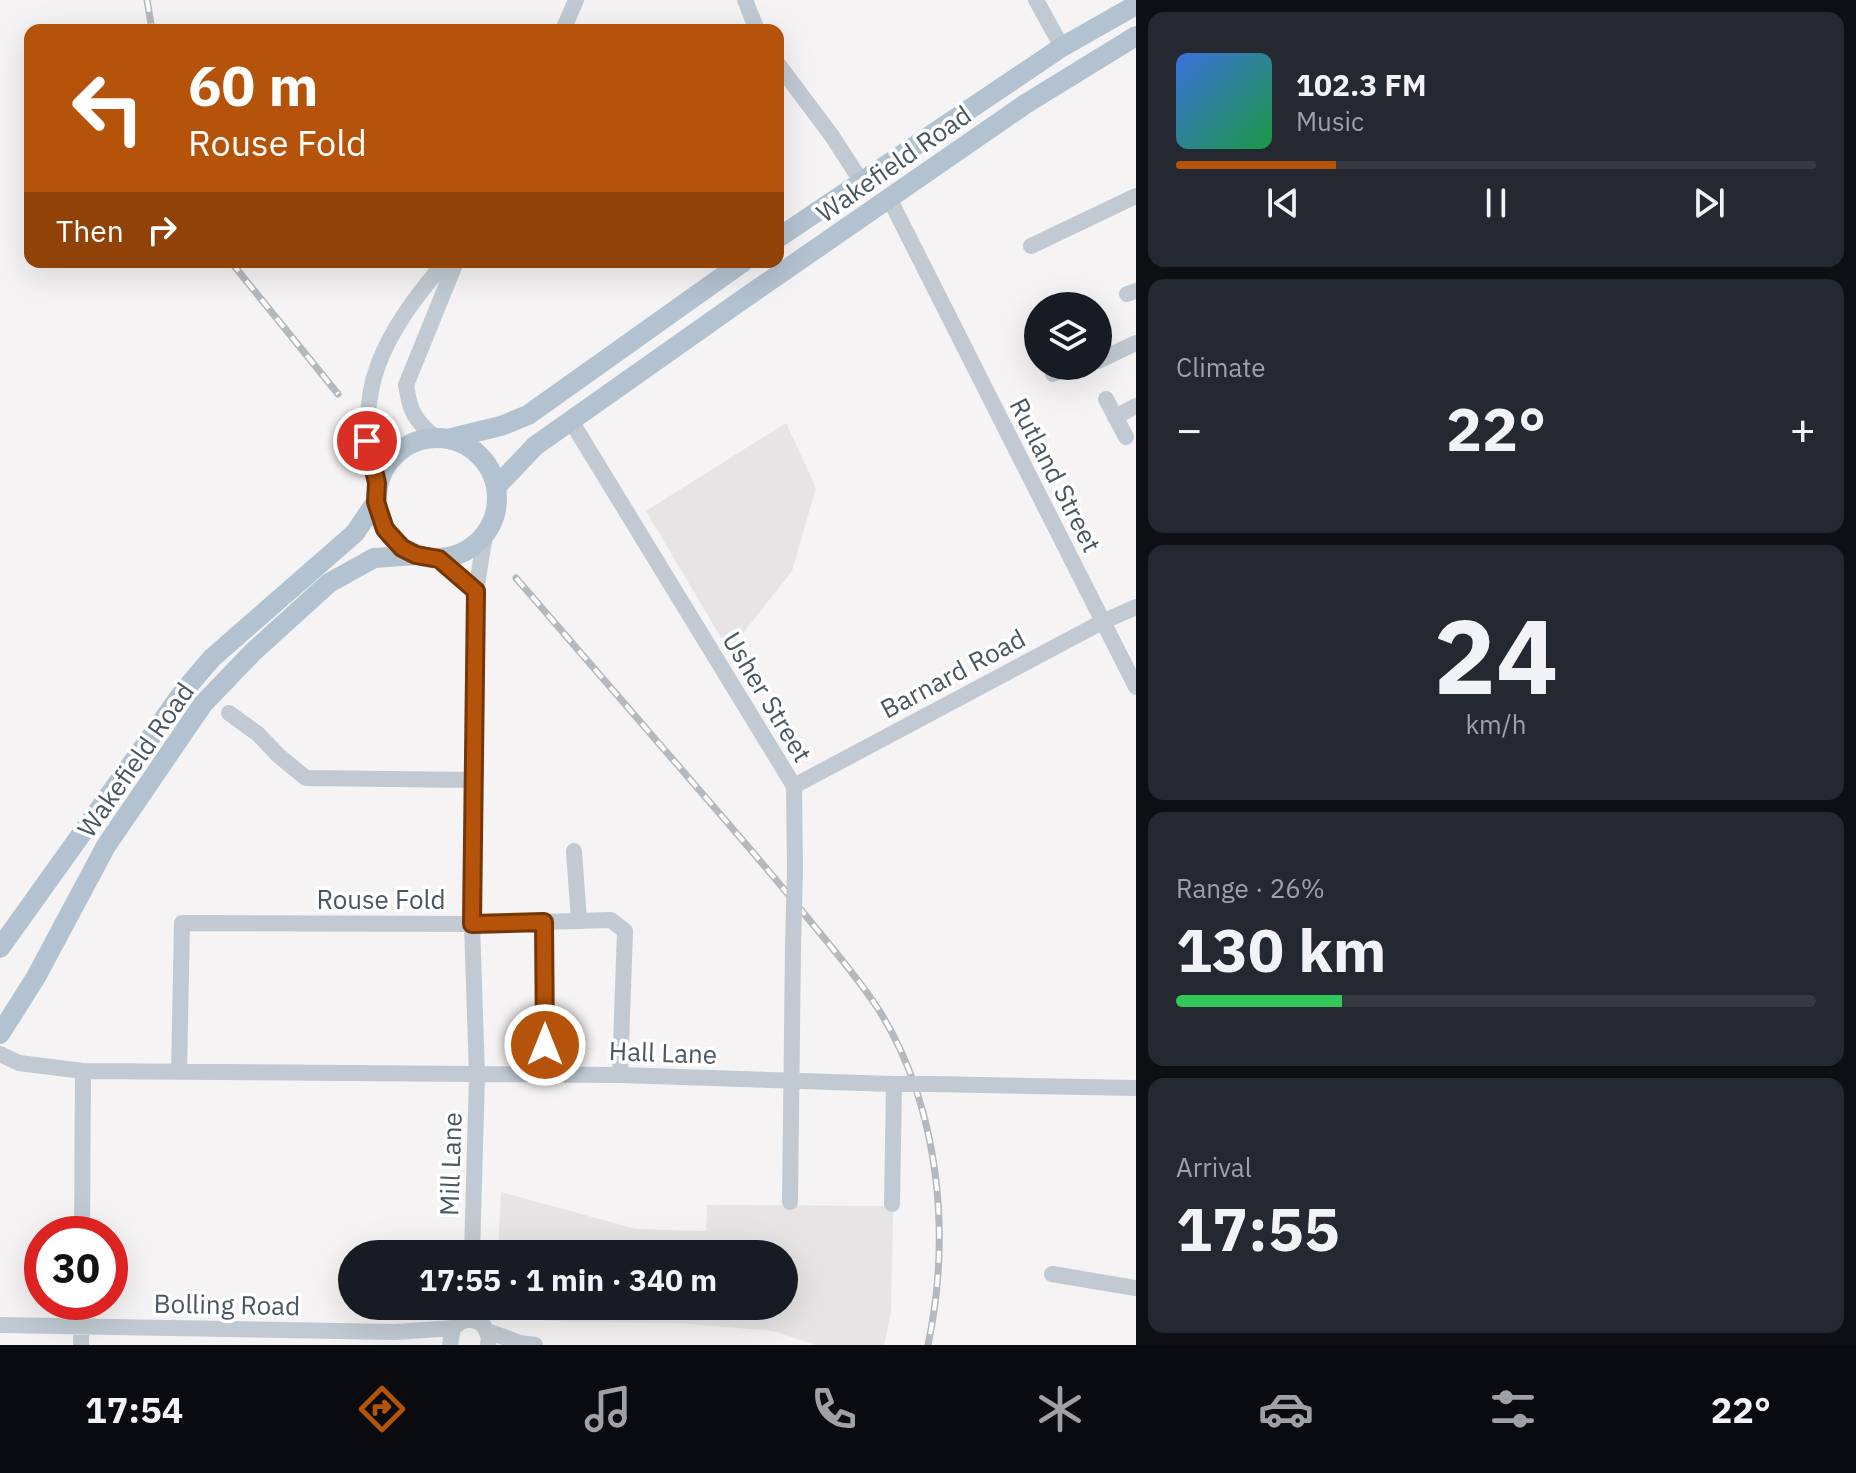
<!DOCTYPE html>
<html lang="en">
<head>
<meta charset="utf-8">
<style>
	body { margin:0; font-family:"IBM Plex Sans",sans-serif; background:#242831; color:#f1f3f6; height:100vh; display:flex; flex-direction:column; font-size:30px; white-space:nowrap }
	* { box-sizing:border-box; margin:0 }
	p { font-size:26px; color:#9ea1a6 }
	.icon { flex:none; width:44px; height:44px; fill:none; stroke:currentColor; stroke-width:2; stroke-linecap:round; stroke-linejoin:round }
	.map { position:relative; flex:1; overflow:hidden }
	.details { display:flex; flex-direction:column; gap:12px; padding:12px; background:#0d0f14; width:720px }
	.details>* { flex:none }
	.hud { position:absolute; left:24px; top:24px; width:760px; height:244px; border-radius:16px; box-shadow:0 8px 32px #0002; background:#b45309; color:#fff; overflow:hidden }
	.buttons { position:absolute; left:1024px; top:292px; display:grid; gap:16px }
	.buttons a { display:grid; place-items:center; width:88px; height:88px; border-radius:50%; background:#171b24; box-shadow:0 8px 32px #0002; font-size:40px }
	.speed { position:absolute; left:24px; top:1216px; display:flex; gap:16px; font-size:40px; font-weight:700; text-align:center }
	.speed>* { display:grid; place-content:center; width:104px; height:104px; border-radius:50%; background:#171b24; box-shadow:0 8px 32px #0002; line-height:1 }
	.speed .limit { border:12px solid #d22; background:#fff; color:#111 }
	.pin { position:absolute; display:grid; place-items:center; width:68px; height:68px; color:#fff; margin:-34px; border:4px solid #fff; border-radius:50%; box-shadow:0 2px 8px #0007 }
	.me { position:absolute; width:88px; margin:-44px; rotate:0deg; stroke-linejoin:round; filter:drop-shadow(0 0 6px #0008) }
	.turn { display:flex; align-items:center; gap:28px; height:168px; padding:0 32px; font-size:36px }
	.turn .icon { width:104px; height:104px; stroke-width:2.5 }
	.turn b { display:block; font-size:56px; line-height:68px }
	.then { display:flex; align-items:center; height:76px; padding:0 32px; background:#0003; gap:16px; font-size:30px }
	.big { font-size:60px; font-weight:800; line-height:1.1 }
	.details .tile { flex:1; display:flex; flex-direction:column; justify-content:center; gap:12px; min-width:0; padding:0 28px; border-radius:16px; background:#242831 }
	.details .dial { align-items:center; gap:0 }
	.dial b { font-size:104px; line-height:1 }
	.song { display:flex; align-items:center; gap:24px }
	.cover { width:96px; height:96px; border-radius:12px; background:linear-gradient(135deg,hsl(220 70% 55%),hsl(140 70% 35%)) }
	.played { height:8px; border-radius:4px; background:linear-gradient(90deg,#b45309 25%,#363941 25%) }
	.keys { display:flex; justify-content:space-around; direction:ltr }
	.heat { display:flex; justify-content:space-between; align-items:center; font-size:44px; direction:ltr }
	.charge { height:12px; border-radius:6px; background:linear-gradient(90deg,#34c759 26%,#363941 0) }
	.trip { position:absolute; left:338px; top:1240px; width:460px; height:80px; border-radius:40px; background:#171b24; box-shadow:0 8px 32px #0002; font-weight:800; line-height:80px; text-align:center }
	.menu { display:flex; height:128px; justify-content:space-around; align-items:center; background:#090b0e; color:#9ea1a6 }
	.menu .icon { width:56px; height:56px }
	.menu .selected { color:#b45309 }
	.menu b { font-size:36px; color:#f1f3f6 }
	main { display:flex; flex:1; min-height:0 }
	.map>svg:first-child { display:block }
	.education { fill:#e6e4e5 }
	.lines { fill:none; stroke-linecap:round; stroke-linejoin:round }
	.minor { stroke:#c1cad2; stroke-width:16 }
	.major { stroke:#b3c2d1; stroke-width:20 }
	.rail-casing { stroke:#b5b8bd; stroke-width:7 }
	.rail { stroke:#fff; stroke-width:4; stroke-dasharray:12; stroke-linecap:butt }
	.minor-bridge { stroke:#c1cad2; stroke-width:16 }
	.route-casing { stroke:#753606; stroke-width:20 }
	.route { stroke:#b45309; stroke-width:14 }
	.labels { text-anchor:middle; stroke-width:7; stroke-linejoin:round; paint-order:stroke }
	.street-label { font-size:26px; fill:#4a5661; stroke:#fff }
</style>
</head>
<body>
<main>
<div class="map">
<svg width="1136" height="1345" viewBox="0 0 1136 1345">
	<rect width="100%" height="100%" fill="#f5f3f3"/>
	<path class="education" d="M786,423L816,488L792,571L729,651L646,511Z
		M501,1192L636,1229L706,1231L707,1205L891,1206L893,1213L891,1312L884,1345H816L773,1331L677,1323L569,1322L510,1318L496,1314V1306H784V1254H498Z"/>
	<g class="lines">
		<path class="minor" d="M745,0L757,30
			M1036,0L1062,47
			M563,30L576,0
			M778,64L832,136L861,181
			M889,198L1136,687
			M1031,246L1136,196
			M1127,294L1136,291
			M1098,361L1136,343
			M1053,374L1068,366
			M1106,399L1126,437
			M1115,417L1136,406
			M571,421L794,786L795,869
			M435,437C414,420 410,411 406,385L456,262
			M377,483C349,390 387,330 445,262
			M439,559L476,591
			M229,713L258,734L279,756L306,778L473,780
			M794,786L1102,622L1136,607
			M574,851L579,921
			M544,922L545,1076
			M0,1054L19,1063L83,1071L620,1075L894,1084L892,1204
			M179,1072L182,923L472,924L611,920L625,931L620,1075
			M932,1084L1136,1088
			M790,1202L793,947
			M82,1234L83,1071
			M472,1254L477,1075L472,924L476,591L485,535
			M1052,1274L1136,1288
			M0,1325L395,1332L453,1328
			M487,1331L520,1343L535,1345
			M81,1345L82,1302
			M450,1345L453,1328C463,1318 474,1317 484,1326L489,1337L488,1345"/>
		<path class="major" d="M778,238L1062,47L1136,5
			M377 498a60 60 0 1 1 120 0a60 60 0 1 1-120 0Z
			M451,438L501,426L528,415L743,262
			M497,486L535,446L739,302L1027,103L1136,36
			M0,948L183,692L212,658L355,533L376,502
			M0,1034L36,977L106,846L203,704L254,651L329,583L374,558L416,555"/>
		<g class="rail-casing">
			<path id="rail" d="M147,0L152,30
				M231,262L338,394
				M516,578C586,659 656,740 726,821C758,858 789,895 820,933C842,960 864,986 882,1015C940,1112 951,1236 928,1345"/>
		</g>
		<use href="#rail" class="rail"/>
		<path class="minor-bridge" d="M793,947L795,869
			M894,1084H932"/>
	</g>
	<g class="lines">
		<g class="route-casing">
			<path id="route" d="M367,441L377,483L376,502L385,529L402,548L416,555L439,559L476,591L472,924L544,922L545,1045"/>
		</g>
		<use href="#route" class="route"/>
	</g>
	<g class="labels">
		<g class="street-label">
			<text transform="translate(894 164) rotate(-35)" y="9">Wakefield Road</text>
			<text transform="translate(1055 475) rotate(63)" y="9">Rutland Street</text>
			<text transform="translate(953 674) rotate(-28)" y="9">Barnard Road</text>
			<text transform="translate(767 697) rotate(59)" y="9">Usher Street</text>
			<text transform="translate(136 760) rotate(-55)" y="9">Wakefield Road</text>
			<text x="381" y="909">Rouse Fold</text>
			<text transform="translate(663 1053) rotate(2)" y="9">Hall Lane</text>
			<text transform="translate(451 1164) rotate(-88)" y="9">Mill Lane</text>
			<text transform="translate(227 1305) rotate(1)" y="9">Bolling Road</text>
		</g>
	</g>
</svg>
<div class="buttons">
<a><svg class="icon" aria-label="layers" viewBox="0 0 24 24"><path d="M12 4l9 5-9 5-9-5zM3 14l9 5 9-5"/></svg></a>
</div>
<div class="speed"><div class="limit">30</div></div>
<div class="pin" style="left:367px;top:441px;background:#d93025"><svg class="icon" aria-label="arrive" viewBox="0 0 24 24"><path d="M6 21V4h12l-3 4 3 4H6"/></svg></div>
<svg class="me" style="left:545px;top:1045px" viewBox="-20 -20 40 40"><circle r="17" fill="#b45309" stroke="#fff" stroke-width="3"/><path d="M0-11L8 9 0 5-8 9z" fill="#fff"/></svg>
<div class="trip">17:55 · 1 min · 340 m</div>
<div class="hud">
<div class="turn"><svg class="icon" aria-label="left" viewBox="0 0 24 24"><path d="M17 20v-9H6M10 6l-5 5 5 5"/></svg><div><b>60 m</b>Rouse Fold</div></div>
<div class="then">Then<svg class="icon" aria-label="right" viewBox="0 0 24 24"><path d="M7 20v-9h11M14 6l5 5-5 5"/></svg></div>
</div>
</div>
<section class="details">
<div class="tile">
<div class="song"><i class="cover"></i><div><b>102.3 FM</b><p>Music</p></div></div>
<div class="played"></div>
<div class="keys"><svg class="icon" aria-label="previous" viewBox="0 0 24 24"><path d="M18 5L8 12l10 7zM5 5v14"/></svg><svg class="icon" aria-label="pause" viewBox="0 0 24 24"><path d="M8 5v14M16 5v14"/></svg><svg class="icon" aria-label="next" viewBox="0 0 24 24"><path d="M6 5l10 7-10 7zM19 5v14"/></svg></div>
</div>
<div class="tile"><p>Climate</p>
<div class="heat"><a>−</a><b class="big">22°</b><a>+</a></div>
</div>
<div class="tile dial"><b>24</b><p>km/h</p></div>
<div class="tile"><p>Range · 26%</p><b class="big">130 km</b><div class="charge"></div></div>
<div class="tile"><p>Arrival</p><b class="big">17:55</b></div>
</section>
</main>
<nav class="menu">
<b>17:54</b>
<svg class="icon selected" aria-label="directions" viewBox="0 0 24 24"><path d="M12 3l9 9-9 9-9-9zM9 14v-3h6M13 9l2 2-2 2"/></svg>
<svg class="icon" aria-label="music" viewBox="0 0 24 24"><path d="M9 18V5l10-2v13"/><circle cx="6" cy="18" r="3"/><circle cx="16" cy="16" r="3"/></svg>
<svg class="icon" aria-label="phone" viewBox="0 0 24 24"><path d="M5 4h4l2 5-3 2q2 4 5 5l2-3 5 2v4C11 20 4 13 5 4z"/></svg>
<svg class="icon" aria-label="climate" viewBox="0 0 24 24"><path d="M12 3v18M4 7l16 10M4 17L20 7"/></svg>
<svg class="icon" aria-label="car" viewBox="0 0 24 24"><path d="M5 17H2v-5l4-1 3-4h7l3 4 3 1v5h-3M9 17h6M6 11h13"/><circle cx="7" cy="17" r="2"/><circle cx="17" cy="17" r="2"/></svg>
<svg class="icon" aria-label="filters" viewBox="0 0 24 24"><path d="M4 7h16M4 17h16"/><circle cx="9" cy="7" r="2"/><circle cx="15" cy="17" r="2"/></svg>
<b>22°</b>
</nav>
</body>
</html>
